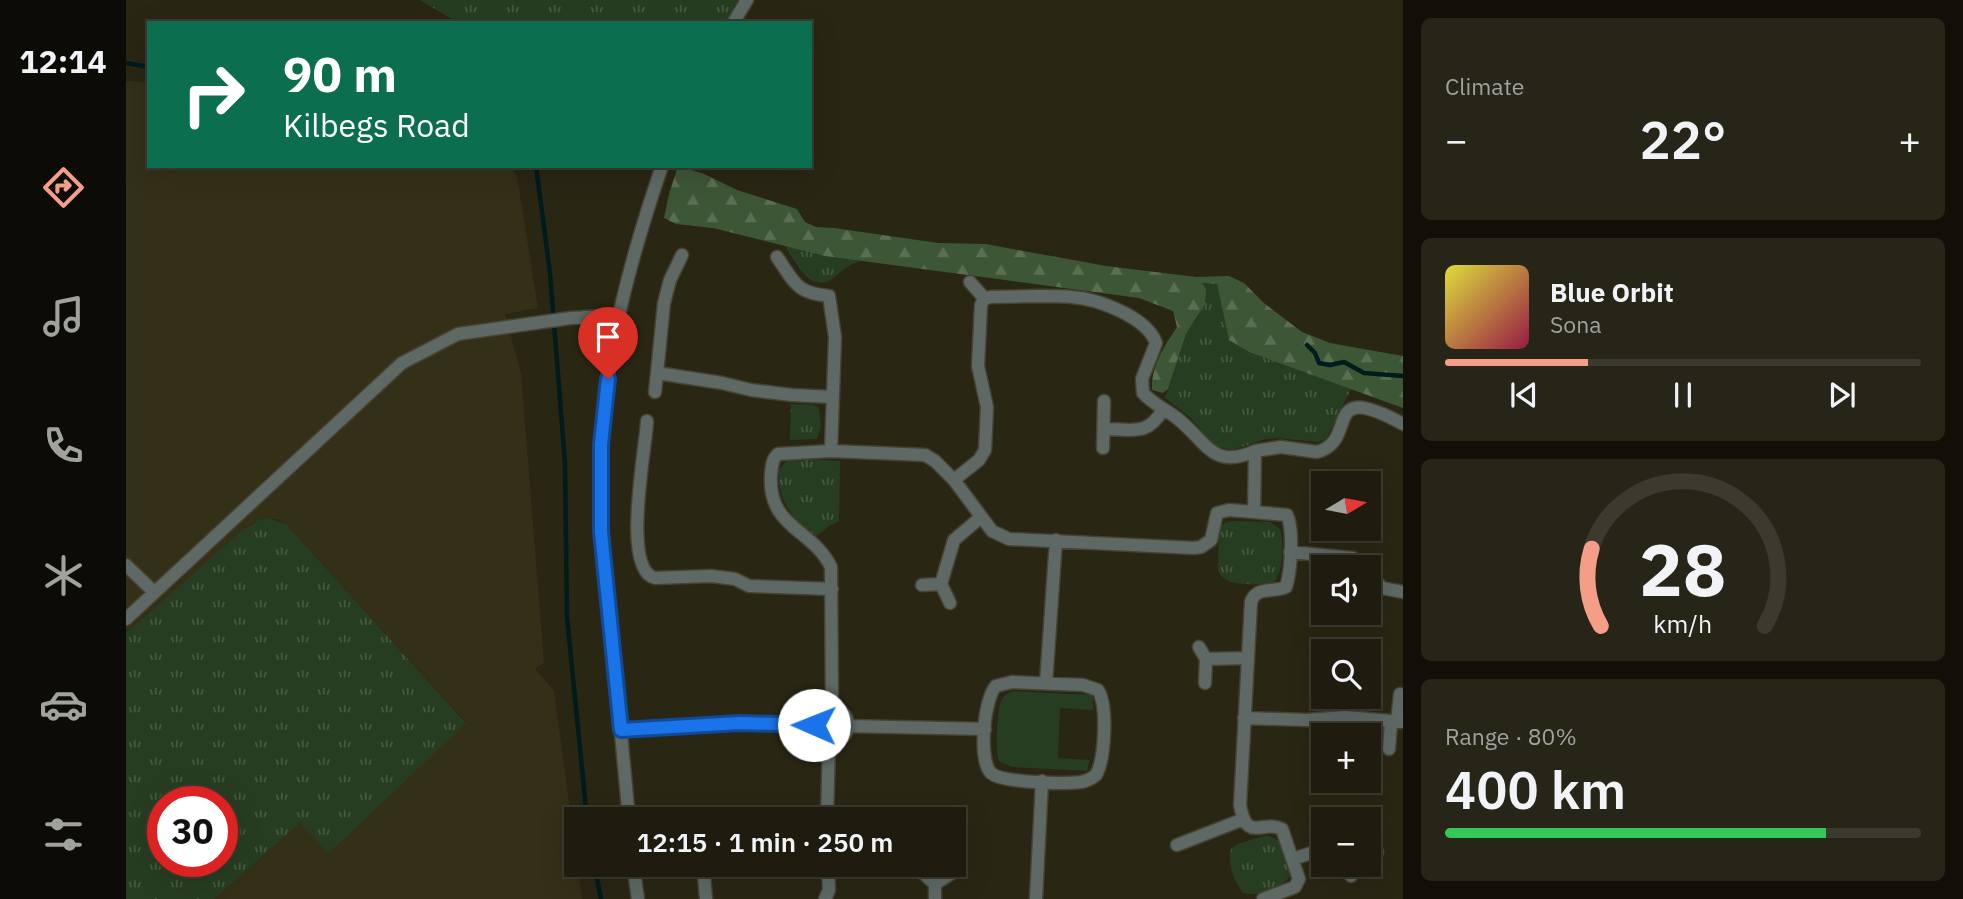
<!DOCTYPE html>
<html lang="en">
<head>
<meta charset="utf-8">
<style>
	body { margin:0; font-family:"IBM Plex Sans",sans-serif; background:#272518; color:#f1f3f6; height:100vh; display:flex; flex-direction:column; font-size:26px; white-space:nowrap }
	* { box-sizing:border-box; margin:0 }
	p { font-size:23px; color:#a1a19e }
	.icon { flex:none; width:38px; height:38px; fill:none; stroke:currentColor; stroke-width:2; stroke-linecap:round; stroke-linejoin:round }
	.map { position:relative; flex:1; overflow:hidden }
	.panel { display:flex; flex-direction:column; gap:18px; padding:18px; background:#110f08; width:560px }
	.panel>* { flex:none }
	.guide { position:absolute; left:21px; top:21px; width:665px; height:147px; border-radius:0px; box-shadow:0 7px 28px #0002,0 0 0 2px #3c3a2f; background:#0b6e4f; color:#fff; overflow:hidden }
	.needle { width:46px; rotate:80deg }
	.buttons { position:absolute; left:1185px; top:471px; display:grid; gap:14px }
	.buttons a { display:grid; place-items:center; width:70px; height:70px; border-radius:0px; background:#1f1c0f; box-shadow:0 7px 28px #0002,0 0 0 2px #3c3a2f; font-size:35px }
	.speed { position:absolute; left:21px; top:786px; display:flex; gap:14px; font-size:35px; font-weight:700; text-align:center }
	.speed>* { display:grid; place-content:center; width:91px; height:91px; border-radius:50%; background:#1f1c0f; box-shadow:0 7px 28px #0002,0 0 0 2px #3c3a2f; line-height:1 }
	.speed .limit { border:10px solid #d22; background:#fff; color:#111 }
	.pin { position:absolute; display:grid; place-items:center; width:60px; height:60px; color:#fff; margin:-72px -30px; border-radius:50% 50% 50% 0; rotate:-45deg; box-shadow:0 0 7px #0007 }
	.pin .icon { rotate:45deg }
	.me { position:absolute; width:77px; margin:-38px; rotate:271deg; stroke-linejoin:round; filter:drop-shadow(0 0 5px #0008) }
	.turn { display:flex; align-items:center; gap:24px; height:147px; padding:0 21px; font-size:32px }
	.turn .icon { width:91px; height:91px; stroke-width:2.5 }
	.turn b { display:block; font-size:49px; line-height:60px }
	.big { font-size:52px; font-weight:600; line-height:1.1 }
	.panel .card { flex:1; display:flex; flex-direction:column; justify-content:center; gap:10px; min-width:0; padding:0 24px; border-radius:10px; background:#272518 }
	.panel .dial { align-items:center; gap:0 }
	.dial svg { height:182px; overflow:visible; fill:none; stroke:#3c3a2f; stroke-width:7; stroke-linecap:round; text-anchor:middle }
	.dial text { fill:#f1f3f6; stroke:none }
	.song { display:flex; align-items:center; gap:21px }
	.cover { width:84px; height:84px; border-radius:10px; background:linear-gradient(135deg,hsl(60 70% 55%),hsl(340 70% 35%)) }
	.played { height:7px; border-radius:4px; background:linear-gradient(90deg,#f49e88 30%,#3c3a2f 30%) }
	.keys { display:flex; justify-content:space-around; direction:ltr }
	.heat { display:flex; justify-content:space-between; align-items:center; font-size:38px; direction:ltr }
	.charge { height:10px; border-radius:5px; background:linear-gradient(90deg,#34c759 80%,#3c3a2f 0) }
	.trip { position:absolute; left:438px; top:807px; width:402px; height:70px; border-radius:0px; background:#1f1c0f; box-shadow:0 7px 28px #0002,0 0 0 2px #3c3a2f; font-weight:600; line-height:70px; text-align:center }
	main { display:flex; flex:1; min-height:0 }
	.dock { display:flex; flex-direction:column; width:126px; justify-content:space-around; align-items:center; background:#0c0b06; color:#a1a19e }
	.dock .icon { width:49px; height:49px }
	.dock .on { color:#f49e88 }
	.dock b { font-size:32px; color:#f1f3f6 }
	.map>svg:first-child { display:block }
	.built { fill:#342f17 }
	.grass { fill:url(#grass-tufts); fill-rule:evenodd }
	.forest { fill:url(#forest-firs) }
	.green { fill:#273d21 }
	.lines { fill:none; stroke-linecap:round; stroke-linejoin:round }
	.stream { stroke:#001b1c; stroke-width:4.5 }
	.street-casing { stroke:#464332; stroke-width:15 }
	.street { stroke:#5e6966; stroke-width:12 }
	.route-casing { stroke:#114b97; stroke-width:18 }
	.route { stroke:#1a73e8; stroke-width:12 }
</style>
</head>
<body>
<main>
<nav class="dock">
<b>12:14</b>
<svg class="icon on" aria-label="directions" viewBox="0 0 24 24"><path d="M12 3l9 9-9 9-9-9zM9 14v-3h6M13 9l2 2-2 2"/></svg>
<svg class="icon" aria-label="music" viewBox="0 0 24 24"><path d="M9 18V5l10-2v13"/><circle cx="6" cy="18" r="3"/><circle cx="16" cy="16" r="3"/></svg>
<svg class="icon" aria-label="phone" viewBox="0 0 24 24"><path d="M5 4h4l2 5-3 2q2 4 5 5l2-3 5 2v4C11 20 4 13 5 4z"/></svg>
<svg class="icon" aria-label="climate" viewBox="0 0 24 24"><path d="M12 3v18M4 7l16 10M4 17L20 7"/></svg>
<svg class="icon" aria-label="car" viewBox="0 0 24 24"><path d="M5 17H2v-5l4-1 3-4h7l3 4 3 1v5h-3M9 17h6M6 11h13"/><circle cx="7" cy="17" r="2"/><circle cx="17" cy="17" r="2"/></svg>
<svg class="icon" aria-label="filters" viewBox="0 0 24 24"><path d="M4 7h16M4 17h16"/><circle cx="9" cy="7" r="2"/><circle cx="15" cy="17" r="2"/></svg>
</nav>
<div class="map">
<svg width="1277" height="899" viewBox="0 0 1277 899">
	<defs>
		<pattern id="grass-tufts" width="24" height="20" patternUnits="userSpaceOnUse" patternTransform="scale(1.75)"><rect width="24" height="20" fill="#273d21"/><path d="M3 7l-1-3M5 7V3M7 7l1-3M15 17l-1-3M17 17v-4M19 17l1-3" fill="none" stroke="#475a41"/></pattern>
		<pattern id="forest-firs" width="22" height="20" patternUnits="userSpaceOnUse" patternTransform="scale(1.75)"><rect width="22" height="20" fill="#3d5635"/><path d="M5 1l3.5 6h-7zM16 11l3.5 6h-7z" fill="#5a6f52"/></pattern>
	</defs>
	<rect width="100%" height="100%" fill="#292614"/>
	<path class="built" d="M0,81L23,82V166H385L391,176L412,308L379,314L395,373L418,663L409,669L428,691L456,899H88L174,823L203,852L340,722L160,524L150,519L132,520L125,524L0,633Z"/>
	<path class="grass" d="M294,0H612L598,23H332Z
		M659,246L735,261C723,264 716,271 707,278C684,295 670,262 659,246Z
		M1075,283L1091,284L1103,340L1123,352L1225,389L1200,439L1192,442L1150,438L1140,439L1106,450L1096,448L1085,442L1064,417L1039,398L1060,334L1073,315Z
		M665,404L687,405L693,408L695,427L691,439L664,440Z
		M666,458L714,461L713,521L703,526L687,539C667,517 651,501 653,470L661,460Z
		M141,518L160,524L340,723L203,853L174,823L88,899H0V633L116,531L132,520ZM37,802H96V861H37Z
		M1108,521L1144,522L1154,529C1158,543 1158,574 1146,584C1129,583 1099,589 1092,570L1093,528L1100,522Z
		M1137,836H1143L1152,840L1164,871L1163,878C1152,889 1132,897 1117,893C1108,881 1101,864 1105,849L1112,844Z"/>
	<path class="forest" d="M552,166L578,174L611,190L671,209L679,222L690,227L708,228L812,243L859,244L980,266L1070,277L1103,276L1118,283L1139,304L1176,332L1204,343L1277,356V408L1123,352L1103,340L1091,284L1076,283L1080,289L1079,304L1060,334L1042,389L1037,393L1026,390C1025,367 1038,346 1051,327L1047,311L1013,298L699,256L587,228L550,224L538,218L543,194Z"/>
	<path class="green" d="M886,691L967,695V710L934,708L932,758L964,760L961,771L886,767L873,761C869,750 871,716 874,704C876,697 880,694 886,691Z"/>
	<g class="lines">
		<path class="stream" d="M0,63L23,67
			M410,166L424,273L439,463L441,617L461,819
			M1181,345L1189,353L1193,363L1204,365L1218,362L1238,373L1277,376
			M468,864L475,899"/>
		<g class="street-casing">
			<path id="street" d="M607,23L621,0
				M556,255L544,280L538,303L531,373L596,383L625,390L666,395L706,397
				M651,257C669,283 670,293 703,296L709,337L705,451L652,454C646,459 646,466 645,474C641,528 686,528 705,567L706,708
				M844,282L859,299
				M913,296C924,296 935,296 946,297C972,299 1021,317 1030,343L1016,379L1017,393C1027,404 1041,410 1052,419C1081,442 1086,470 1129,451L1128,512L1103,510L1091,513L1085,540L1075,547L1068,548L883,539L866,531L828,480L853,460L859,450L861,407L852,366L855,305L858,299L864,297Z
				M458,317L475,338L485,357
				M529,392L531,373
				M521,421C520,448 495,570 529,578L585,576L609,579L623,586L706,589
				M978,429C1006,429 1022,437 1037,409
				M977,448L978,401
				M705,451L799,455L809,461L828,480
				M1129,451L1155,447L1191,452C1234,441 1193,378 1277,424
				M1128,512L1161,515C1168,530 1165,571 1160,587C1147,593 1130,586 1125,602L1114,805C1121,844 1136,819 1156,829L1173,879L1169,887L1137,899
				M1164,552L1227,558L1239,567
				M0,565L28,592
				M1242,571L1256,588L1277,592
				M815,584L824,603
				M796,585L815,584L828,540L855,517
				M0,619L276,363L332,334L445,318L492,315
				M1073,647L1080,659L1079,683
				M1080,659L1122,658
				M886,682L957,685L972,690C982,706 979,759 970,775C965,779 961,781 955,782C939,784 876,783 865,773C852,760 858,698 870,686Z
				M920,683L930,540
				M688 725a17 17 0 1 1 34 0a17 17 0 1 1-34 0Z
				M1118,718L1181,720L1219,717L1277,722
				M1271,722L1274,694
				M721,726L859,729
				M495,730L614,723L688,725
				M1263,749L1265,721
				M503,819C497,754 491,689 484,624C479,564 472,505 475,445C480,348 505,257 536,166
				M701,819L703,742
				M1051,845L1118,819
				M1242,852H1251
				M1167,859L1197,849
				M507,864L512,899
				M577,864L580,899
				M795,871L809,884
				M1225,876L1226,864
				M699,899L703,890L702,864
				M809,899V884L826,873
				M910,899L916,781"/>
		</g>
		<use href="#street" class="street"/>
	</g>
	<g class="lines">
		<g class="route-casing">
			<path id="route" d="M482,379L475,444V532L495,730L614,723L688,725"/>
		</g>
		<use href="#route" class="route"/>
	</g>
</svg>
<div class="buttons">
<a><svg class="needle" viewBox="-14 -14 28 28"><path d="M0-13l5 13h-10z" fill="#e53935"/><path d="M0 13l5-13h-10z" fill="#a1a19e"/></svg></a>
<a><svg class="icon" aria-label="sound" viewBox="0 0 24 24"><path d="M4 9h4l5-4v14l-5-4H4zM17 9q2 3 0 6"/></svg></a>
<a><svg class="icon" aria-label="search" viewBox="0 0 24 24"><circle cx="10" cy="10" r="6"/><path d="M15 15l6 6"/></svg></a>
<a>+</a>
<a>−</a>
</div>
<div class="speed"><div class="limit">30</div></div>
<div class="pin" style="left:482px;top:379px;background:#d93025"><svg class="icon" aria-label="arrive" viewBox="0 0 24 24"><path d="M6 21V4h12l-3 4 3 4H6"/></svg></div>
<svg class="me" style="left:688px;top:725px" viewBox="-20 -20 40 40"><circle r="19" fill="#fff"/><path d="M0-13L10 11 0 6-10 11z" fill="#1a73e8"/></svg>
<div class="trip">12:15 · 1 min · 250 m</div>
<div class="guide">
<div class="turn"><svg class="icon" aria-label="right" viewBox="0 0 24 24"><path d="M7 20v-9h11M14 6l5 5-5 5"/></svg><div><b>90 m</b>Kilbegs Road</div></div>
</div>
</div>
<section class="panel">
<div class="card"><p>Climate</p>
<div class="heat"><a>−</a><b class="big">22°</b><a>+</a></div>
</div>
<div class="card">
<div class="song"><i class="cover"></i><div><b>Blue Orbit</b><p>Sona</p></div></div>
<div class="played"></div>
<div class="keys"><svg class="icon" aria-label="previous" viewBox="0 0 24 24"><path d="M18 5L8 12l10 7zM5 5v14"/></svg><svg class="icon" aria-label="pause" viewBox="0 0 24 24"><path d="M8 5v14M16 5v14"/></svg><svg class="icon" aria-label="next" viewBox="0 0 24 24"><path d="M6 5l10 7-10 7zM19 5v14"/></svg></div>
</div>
<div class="card dial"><svg viewBox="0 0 100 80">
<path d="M14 69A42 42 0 1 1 86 69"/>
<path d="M14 69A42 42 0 0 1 10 35" stroke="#f49e88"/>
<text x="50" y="56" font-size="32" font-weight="700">28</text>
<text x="50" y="72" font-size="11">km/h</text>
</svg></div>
<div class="card"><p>Range · 80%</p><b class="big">400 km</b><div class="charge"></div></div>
</section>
</main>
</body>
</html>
